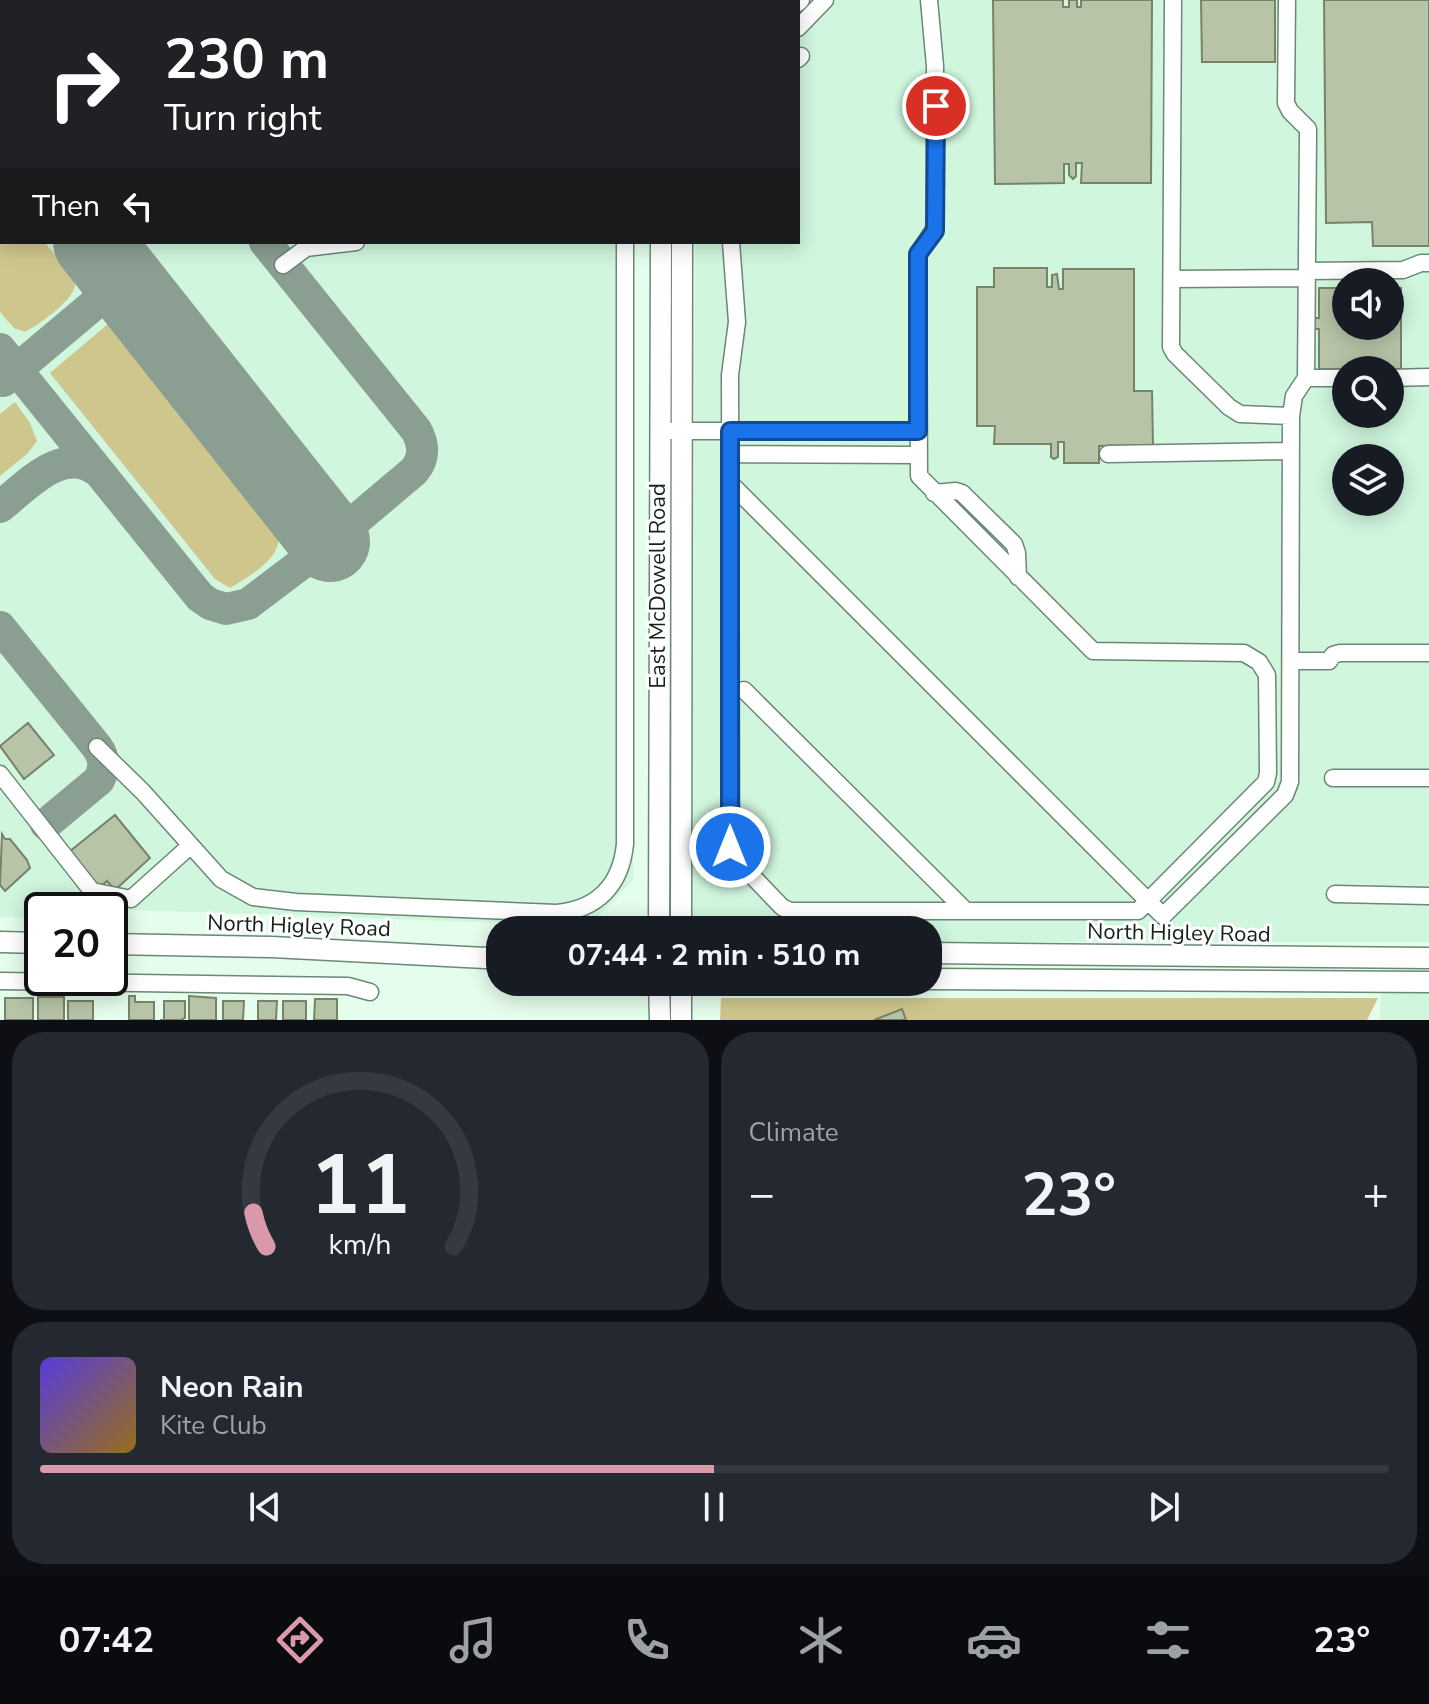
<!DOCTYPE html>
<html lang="en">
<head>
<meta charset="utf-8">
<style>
	body { margin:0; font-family:"Nunito Sans",sans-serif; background:#242831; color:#f1f3f6; height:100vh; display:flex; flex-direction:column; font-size:30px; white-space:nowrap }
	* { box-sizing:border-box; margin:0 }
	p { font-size:26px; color:#9ea1a6 }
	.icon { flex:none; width:44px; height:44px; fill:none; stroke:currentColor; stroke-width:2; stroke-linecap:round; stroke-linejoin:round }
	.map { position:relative; height:1020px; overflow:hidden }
	.sheet { display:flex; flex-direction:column; gap:12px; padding:12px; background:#0d0f14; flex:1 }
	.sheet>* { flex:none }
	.top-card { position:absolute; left:0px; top:0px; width:800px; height:244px; box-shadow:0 4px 20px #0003; background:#202124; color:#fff; overflow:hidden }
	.controls { position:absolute; left:1332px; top:268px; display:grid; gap:16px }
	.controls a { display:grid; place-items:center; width:72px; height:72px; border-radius:50%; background:#171b24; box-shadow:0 4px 20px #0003; font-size:40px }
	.speed { position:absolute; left:24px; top:892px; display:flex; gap:16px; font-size:40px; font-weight:700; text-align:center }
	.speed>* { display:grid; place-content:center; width:104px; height:104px; border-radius:50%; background:#171b24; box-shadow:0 4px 20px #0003; line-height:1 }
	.speed .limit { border:4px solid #111; border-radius:12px; background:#fff; color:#111 }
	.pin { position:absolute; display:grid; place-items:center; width:68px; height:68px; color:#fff; margin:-34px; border:4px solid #fff; border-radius:50%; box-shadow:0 2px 8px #0007 }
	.me { position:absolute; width:88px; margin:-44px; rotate:0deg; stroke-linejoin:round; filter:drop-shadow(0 0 6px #0008) }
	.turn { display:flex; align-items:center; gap:28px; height:168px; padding:0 32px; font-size:36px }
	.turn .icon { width:104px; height:104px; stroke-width:2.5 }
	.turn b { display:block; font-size:56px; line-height:68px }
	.then { display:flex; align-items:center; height:76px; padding:0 32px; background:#0003; gap:16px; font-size:30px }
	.big { font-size:60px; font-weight:700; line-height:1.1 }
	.sheet .tile { flex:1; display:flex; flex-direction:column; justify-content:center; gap:12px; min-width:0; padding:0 28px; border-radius:32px; background:#242831 }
	.sheet .dial { align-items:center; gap:0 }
	.dial svg { height:208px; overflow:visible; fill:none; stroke:#363941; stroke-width:7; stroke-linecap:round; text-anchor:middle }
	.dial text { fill:#f1f3f6; stroke:none }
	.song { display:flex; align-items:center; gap:24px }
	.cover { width:96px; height:96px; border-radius:12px; background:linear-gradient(135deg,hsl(250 70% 55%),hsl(40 70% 35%)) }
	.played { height:8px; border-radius:4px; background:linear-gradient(90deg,#d999aa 50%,#363941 50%) }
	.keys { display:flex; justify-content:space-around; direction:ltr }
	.heat { display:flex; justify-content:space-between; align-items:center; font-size:44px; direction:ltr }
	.sheet .tiles { flex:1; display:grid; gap:12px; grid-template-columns:1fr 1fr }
	.tile:last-child { grid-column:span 2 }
	.trip { position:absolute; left:486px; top:916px; width:456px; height:80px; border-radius:32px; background:#171b24; box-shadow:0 4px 20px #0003; font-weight:700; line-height:80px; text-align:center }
	.menu { display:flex; height:128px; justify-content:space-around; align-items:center; background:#090b0e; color:#9ea1a6 }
	.menu .icon { width:56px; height:56px }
	.menu .current { color:#d999aa }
	.menu b { font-size:36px; color:#f1f3f6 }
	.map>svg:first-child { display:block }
	.built { fill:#d0f6de; fill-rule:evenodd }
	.green { fill:#cfc68e }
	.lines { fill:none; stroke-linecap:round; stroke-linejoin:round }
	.taxiway { stroke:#8b9e92; stroke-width:32 }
	.runway { stroke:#8b9e92; stroke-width:80 }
	.building { fill:#b7c4a8; stroke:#778369; stroke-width:2 }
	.minor-casing { stroke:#6b8775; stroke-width:19 }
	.major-casing { stroke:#6b8775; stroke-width:23 }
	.minor { stroke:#fff; stroke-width:16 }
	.major { stroke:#fff; stroke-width:20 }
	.route-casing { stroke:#114b97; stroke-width:20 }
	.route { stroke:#1a73e8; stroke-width:14 }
	.labels { text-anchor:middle; stroke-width:6; stroke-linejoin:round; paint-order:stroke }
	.street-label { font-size:22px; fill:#16211a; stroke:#fff }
</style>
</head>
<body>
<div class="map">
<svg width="1429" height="1020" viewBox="0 0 1429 1020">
	<rect width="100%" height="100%" fill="#e5fded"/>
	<path class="built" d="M0,0H634L2,2V242H634L633,880L589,926L74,908L42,910V918L0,917Z
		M696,0H1429V942H928V930H692L695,242H798V2ZM1346,282H1390V326H1346ZM1346,370H1390V414H1346ZM1346,458H1390V502H1346Z
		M1381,982L1429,983V1020H1380Z"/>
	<path class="green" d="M0,188L2,242H44C51,251 74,273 75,284C76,299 37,326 25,332L14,328L0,312Z
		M108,324L278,532C284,558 249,576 230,588L215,579L50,373Z
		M15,402L30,423L37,441L28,453L0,476V414Z
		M721,998H1378L1367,1020H720Z"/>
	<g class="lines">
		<path class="taxiway" d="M198,0L199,2
			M145,2L148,0
			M322,2L325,0
			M0,349L200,597L210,604L226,609L248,604L330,542L414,471C425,458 424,444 416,430L265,242
			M3,381L123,280
			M0,507C28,485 62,444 99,472
			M0,627L97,747C105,758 105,768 99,780L46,824"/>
		<path class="runway" d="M0,128L2,130
			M93,242L330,542"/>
	</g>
	<path class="building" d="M993,0H1063V7H1069V0H1077V7H1081V0H1152L1151,183H1081L1082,163H1076V176L1073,179L1069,175V164H1064V183L995,184Z
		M1201,0H1275V62H1202Z
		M1324,0H1429V246H1373L1372,222L1326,223Z
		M994,268H1047V287H1052V275L1057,274L1059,289H1063V269H1134V391H1152L1153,445L1099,446V463H1064V442H1058V457L1054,459L1051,457V444H994L995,426H977V287H994Z
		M1319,288H1346V326H1390V288H1401V369H1319V329H1314V318H1319Z
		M28,723L54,755L24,779L0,746Z
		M115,815L150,858L115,890L107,881L96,891L69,852Z
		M2,834L5,839H10L27,860L30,868L5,891L0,885Z
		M129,996H135V1002H154V1020H129Z
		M189,996L216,998V1020H189Z
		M38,997H64V1020H38Z
		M5,998H33V1020H5Z
		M315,999H337V1020H314Z
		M68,1001H93V1020H68Z
		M164,1001H185V1018L181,1020H160H164Z
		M223,1001H244L243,1020H223Z
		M258,1001H277L276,1020H258Z
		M283,1001H306V1020H283Z
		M902,1009L906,1020H874Z"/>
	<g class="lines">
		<g class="minor-casing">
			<path id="minor" d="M624,0L625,2
				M1173,0L1171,347L1175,354L1229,407L1240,414L1291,416
				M798,3L801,0
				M798,28L825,0
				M798,59L801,56
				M731,242L737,322L730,375L731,854L782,907L790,911H1138L1266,782L1268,773L1267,675L1259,662L1244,653L1093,651L919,476L918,254L935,228V66L929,0
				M283,265L306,248L356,242
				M1307,271L1403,270L1421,263H1429
				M1172,279L1307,278
				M1306,378H1346
				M1390,378L1429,377
				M671,431H918
				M730,454L917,455
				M1108,454L1291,451
				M730,483L1163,916L1285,795L1290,782L1291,416L1294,396L1306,378L1308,134V129L1290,111L1286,103L1287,0
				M934,493L956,491L962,493L1014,544L1017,553L1018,577
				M1291,661H1329L1333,655L1340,653H1429
				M744,690L966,911
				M97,747L143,792L221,879L253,897L296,902L556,913C597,910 621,885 625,844V242
				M0,774L92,891L131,899L190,846
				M1333,778H1429
				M1335,894L1429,896
				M0,981L348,986L370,992"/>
		</g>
		<g class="major-casing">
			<path id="major" d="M661,2V0
				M682,2V0
				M659,930L661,242
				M681,930L682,242
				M0,942L42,943
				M110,944L272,947L485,958L500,954
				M928,953L1429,958
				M928,979L1429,982
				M659,982L660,1020
				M681,1020V982"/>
		</g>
		<use href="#minor" class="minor"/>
		<use href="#major" class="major"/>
	</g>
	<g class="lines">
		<g class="route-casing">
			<path id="route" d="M730,847V431H918V254L935,231L936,106"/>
		</g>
		<use href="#route" class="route"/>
	</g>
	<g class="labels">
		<g class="street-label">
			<text transform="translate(657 586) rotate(-90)" y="8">East McDowell Road</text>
			<text transform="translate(299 925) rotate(2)" y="8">North Higley Road</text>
			<text transform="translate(1179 932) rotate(1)" y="8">North Higley Road</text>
		</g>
	</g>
</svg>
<div class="controls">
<a><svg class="icon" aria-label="sound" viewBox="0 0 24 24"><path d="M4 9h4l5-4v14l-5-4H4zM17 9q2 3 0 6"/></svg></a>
<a><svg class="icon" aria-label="search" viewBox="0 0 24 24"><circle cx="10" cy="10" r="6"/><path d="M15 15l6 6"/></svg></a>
<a><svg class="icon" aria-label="layers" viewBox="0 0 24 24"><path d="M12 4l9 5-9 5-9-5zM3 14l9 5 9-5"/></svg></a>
</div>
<div class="speed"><div class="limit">20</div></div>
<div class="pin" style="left:936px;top:106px;background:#d93025"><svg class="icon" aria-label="arrive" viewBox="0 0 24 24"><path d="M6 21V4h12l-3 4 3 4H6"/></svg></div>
<svg class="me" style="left:730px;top:847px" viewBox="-20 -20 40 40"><circle r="17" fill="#1a73e8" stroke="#fff" stroke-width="3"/><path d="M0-11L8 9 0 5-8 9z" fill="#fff"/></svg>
<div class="trip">07:44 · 2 min · 510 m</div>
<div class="top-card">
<div class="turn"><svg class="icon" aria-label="right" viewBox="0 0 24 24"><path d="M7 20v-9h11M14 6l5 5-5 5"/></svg><div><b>230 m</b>Turn right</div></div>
<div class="then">Then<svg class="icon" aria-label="left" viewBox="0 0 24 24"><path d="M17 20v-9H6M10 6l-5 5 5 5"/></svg></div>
</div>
</div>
<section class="sheet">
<div class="tiles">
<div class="tile dial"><svg viewBox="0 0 100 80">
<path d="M14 69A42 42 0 1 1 86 69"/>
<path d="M14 69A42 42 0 0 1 9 56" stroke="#d999aa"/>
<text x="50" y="56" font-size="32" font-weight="700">11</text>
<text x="50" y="72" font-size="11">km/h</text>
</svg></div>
<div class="tile"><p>Climate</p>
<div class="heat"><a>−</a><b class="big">23°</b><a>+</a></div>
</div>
<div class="tile">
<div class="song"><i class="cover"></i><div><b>Neon Rain</b><p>Kite Club</p></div></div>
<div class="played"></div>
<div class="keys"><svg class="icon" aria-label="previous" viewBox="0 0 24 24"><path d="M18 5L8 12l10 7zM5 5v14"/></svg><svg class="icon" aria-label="pause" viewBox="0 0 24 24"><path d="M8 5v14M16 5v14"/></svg><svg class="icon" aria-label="next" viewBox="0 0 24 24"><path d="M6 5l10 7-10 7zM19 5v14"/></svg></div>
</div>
</div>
</section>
<nav class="menu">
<b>07:42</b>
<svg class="icon current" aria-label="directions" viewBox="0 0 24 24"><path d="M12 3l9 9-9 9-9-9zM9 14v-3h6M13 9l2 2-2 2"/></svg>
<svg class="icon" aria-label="music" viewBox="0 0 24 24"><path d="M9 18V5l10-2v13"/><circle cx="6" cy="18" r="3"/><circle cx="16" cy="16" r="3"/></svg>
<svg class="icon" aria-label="phone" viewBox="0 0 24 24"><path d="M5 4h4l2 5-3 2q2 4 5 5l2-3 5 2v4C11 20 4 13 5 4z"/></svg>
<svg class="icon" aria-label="climate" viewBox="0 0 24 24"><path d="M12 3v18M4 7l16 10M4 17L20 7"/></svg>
<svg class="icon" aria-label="car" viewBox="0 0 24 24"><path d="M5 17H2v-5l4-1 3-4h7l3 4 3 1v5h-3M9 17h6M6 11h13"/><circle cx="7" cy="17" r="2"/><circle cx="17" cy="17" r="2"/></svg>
<svg class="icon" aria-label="filters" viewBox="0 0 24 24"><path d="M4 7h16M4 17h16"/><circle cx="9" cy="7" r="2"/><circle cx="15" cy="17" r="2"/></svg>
<b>23°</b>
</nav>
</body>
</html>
